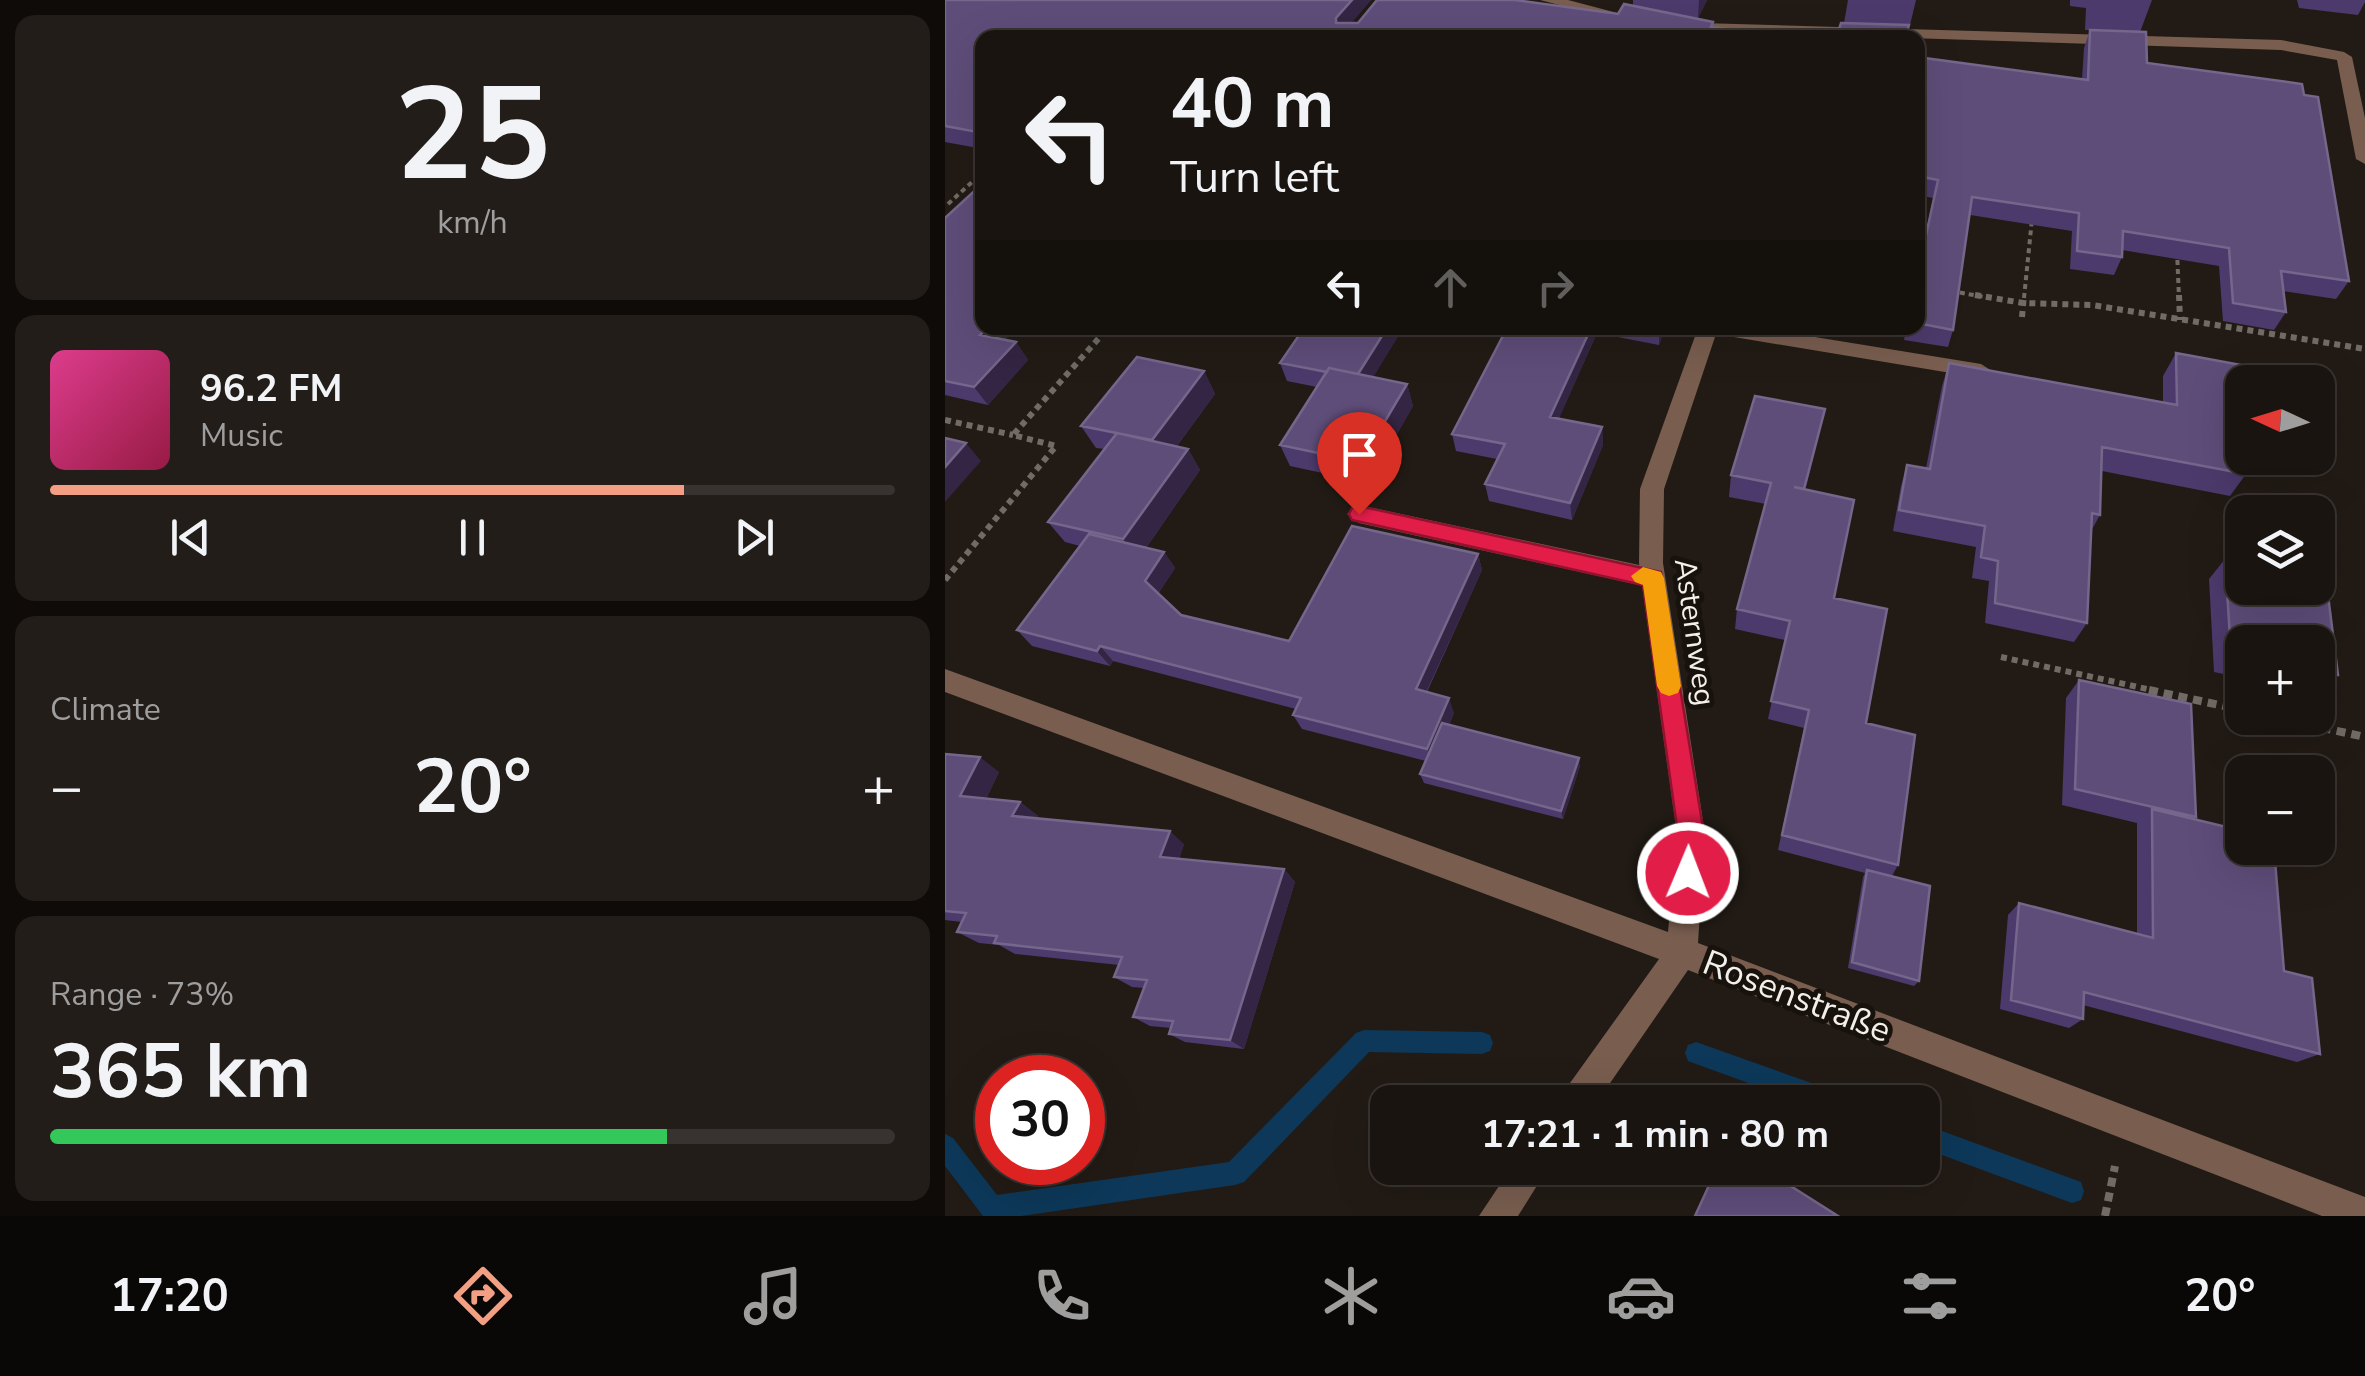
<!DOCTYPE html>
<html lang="en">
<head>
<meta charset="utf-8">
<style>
	body { margin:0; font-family:"Nunito Sans",sans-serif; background:#231d19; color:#f1f3f6; height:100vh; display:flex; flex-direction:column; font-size:38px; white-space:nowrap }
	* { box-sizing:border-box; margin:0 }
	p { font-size:32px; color:#9f9e9f }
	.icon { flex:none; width:55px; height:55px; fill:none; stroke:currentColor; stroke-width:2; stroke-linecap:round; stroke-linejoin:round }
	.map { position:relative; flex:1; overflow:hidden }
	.side { display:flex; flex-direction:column; gap:15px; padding:15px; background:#0e0b09; width:945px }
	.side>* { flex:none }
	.top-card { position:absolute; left:30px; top:30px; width:950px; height:305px; border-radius:20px; box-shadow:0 10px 40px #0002,0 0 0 2px #383330; background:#1a1410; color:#f1f3f6; overflow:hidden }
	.needle { width:65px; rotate:274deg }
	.buttons { position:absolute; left:1280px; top:365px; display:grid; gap:20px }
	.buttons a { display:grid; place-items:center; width:110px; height:110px; border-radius:20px; background:#1a1410; box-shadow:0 10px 40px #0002,0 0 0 2px #383330; font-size:50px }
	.speed { position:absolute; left:30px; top:1055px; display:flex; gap:20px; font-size:50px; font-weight:700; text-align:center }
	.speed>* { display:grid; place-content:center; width:130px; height:130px; border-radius:50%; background:#1a1410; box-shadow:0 10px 40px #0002,0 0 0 2px #383330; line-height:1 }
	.speed .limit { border:15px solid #d22; background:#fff; color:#111 }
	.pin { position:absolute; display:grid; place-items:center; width:85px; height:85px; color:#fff; margin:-102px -42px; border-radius:50% 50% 50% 0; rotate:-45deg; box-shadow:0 0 10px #0007 }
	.pin .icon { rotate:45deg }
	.me { position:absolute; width:110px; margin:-55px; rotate:1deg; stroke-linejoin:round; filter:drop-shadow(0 0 8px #0008) }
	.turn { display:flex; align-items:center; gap:35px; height:210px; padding:0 30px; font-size:45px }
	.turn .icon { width:130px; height:130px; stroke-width:2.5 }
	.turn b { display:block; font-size:70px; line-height:85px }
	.lanes { display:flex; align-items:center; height:95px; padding:0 30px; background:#0003; justify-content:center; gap:50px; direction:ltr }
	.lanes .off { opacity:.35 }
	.big { font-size:75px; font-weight:700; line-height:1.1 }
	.side .tile { flex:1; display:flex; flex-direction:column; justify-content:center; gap:15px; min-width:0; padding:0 35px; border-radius:20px; background:#231d19 }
	.side .dial { align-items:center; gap:0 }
	.dial b { font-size:130px; line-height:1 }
	.song { display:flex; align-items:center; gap:30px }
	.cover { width:120px; height:120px; border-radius:15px; background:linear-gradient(135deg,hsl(330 70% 55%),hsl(340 70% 35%)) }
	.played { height:10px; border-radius:5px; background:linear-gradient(90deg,#f39f83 75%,#383330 75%) }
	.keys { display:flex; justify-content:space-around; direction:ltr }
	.heat { display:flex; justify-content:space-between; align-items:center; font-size:55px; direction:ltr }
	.charge { height:15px; border-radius:8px; background:linear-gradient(90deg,#34c759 73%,#383330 0) }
	.trip { position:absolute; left:425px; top:1085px; width:570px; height:100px; border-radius:20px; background:#1a1410; box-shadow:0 10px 40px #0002,0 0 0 2px #383330; font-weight:700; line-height:100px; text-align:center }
	.tabs { display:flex; height:160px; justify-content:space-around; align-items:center; background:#0a0806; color:#9f9e9f }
	.tabs .icon { width:70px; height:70px }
	.tabs .on { color:#f39f83 }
	.tabs b { font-size:45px; color:#f1f3f6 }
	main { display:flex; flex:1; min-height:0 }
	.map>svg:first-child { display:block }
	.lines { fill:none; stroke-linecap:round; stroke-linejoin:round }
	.stream { fill:#0d3859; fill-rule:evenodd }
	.path-far2 { stroke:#716b66; stroke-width:4; stroke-dasharray:5 4; stroke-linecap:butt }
	.path-far1 { stroke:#716b66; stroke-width:6; stroke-dasharray:6 5; stroke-linecap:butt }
	.path { stroke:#716b66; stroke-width:8; stroke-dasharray:9 6; stroke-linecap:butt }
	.service { fill:#795e4f; fill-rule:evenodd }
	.minor { fill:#795e4f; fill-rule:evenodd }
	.wall { fill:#4c3a6c }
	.shaded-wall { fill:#332543 }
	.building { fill:#5e4d79; stroke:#75668b; stroke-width:2.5 }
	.route { fill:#e11d48; stroke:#92132f; stroke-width:2.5 }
	.slow { fill:#f59e0b }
	.labels { text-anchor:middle; stroke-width:10; stroke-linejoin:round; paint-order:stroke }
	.street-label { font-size:30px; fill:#f3efeb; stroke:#18120c }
	.near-street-label { font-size:35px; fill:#f3efeb; stroke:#18120c }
</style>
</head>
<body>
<main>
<section class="side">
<div class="tile dial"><b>25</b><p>km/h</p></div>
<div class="tile">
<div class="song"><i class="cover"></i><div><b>96.2 FM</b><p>Music</p></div></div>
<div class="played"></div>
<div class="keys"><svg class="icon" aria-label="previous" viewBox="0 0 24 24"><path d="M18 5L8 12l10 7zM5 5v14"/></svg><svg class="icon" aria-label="pause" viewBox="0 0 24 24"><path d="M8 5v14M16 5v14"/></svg><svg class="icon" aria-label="next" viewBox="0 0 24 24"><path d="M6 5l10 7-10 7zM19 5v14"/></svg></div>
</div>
<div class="tile"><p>Climate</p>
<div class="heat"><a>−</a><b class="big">20°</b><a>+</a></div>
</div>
<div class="tile"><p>Range · 73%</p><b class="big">365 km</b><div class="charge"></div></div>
</section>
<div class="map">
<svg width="1420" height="1216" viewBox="0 0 1420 1216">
	<rect width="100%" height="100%" fill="#221b15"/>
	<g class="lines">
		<path class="stream" d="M419,1030L537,1032L545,1035L548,1043L545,1051L537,1054L424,1052L299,1182L290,1185L76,1216H38L0,1166V1134L8,1138L52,1195L284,1162L411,1033Z
			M751,1042L886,1090L894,1094L898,1102H856L751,1064L743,1061L740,1053L743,1045Z
			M978,1124L1136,1182L1139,1191L1136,1200L1127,1203L978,1148Z"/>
		<path class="path-far2" d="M3,204L38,172
			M1232,251L1234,298
			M1006,291L1045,298
			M1079,298L1087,219"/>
		<path class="path-far1" d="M1030,295L1078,303L1147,305L1420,349
			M1234,295L1235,320
			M1077,317L1079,295
			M0,420L68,435
			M0,580L111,446L68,435L163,328
			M1056,657L1216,692"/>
		<path class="path" d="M1204,690L1298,710
			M1333,718L1420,737
			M1160,1216L1170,1166"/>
		<path class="service" d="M414,505L708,568L717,571L720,578L717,585L708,588L414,523L402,514Z"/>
		<path class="minor" d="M595,0H623L680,15L672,20Z
			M756,23L1336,40L1399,52L1407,57L1420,118V164L1411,159L1392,60L1336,50L751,31V25Z
			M753,328H814L1036,364L1047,371L1036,378L771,334L719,489L718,563L760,834L753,943L1420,1197V1216H1377L743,970L652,1102H616L620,1090L714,959L0,692V669L723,932L732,834L694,563L695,489Z
			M566,1168H603L573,1216H534Z"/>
	</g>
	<path class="wall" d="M0,0H426L406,23L673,14L688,6V0H762L753,18L731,15L768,22V27L38,38V149L0,142Z
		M903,0H971L965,25L899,23Z
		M1125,0H1207L1195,32L1202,63L1359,95L1404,281L1391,299L1338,291L1341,312L1329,330L1278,321L1274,266L1177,250V257L1169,275L1125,269L1127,231L1025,215L1008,330L1003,347L959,340L961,328H972V273L988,198L972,195V57L1137,79L1139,48L1145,30H1140L1141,8L1125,6Z
		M1352,0H1420V2L1413,15L1354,8Z
		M0,218L38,328H64L62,329L65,334L60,340L71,342L83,360L43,405L0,395Z
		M458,328L428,377L462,384L468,406L424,483L345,466L335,445L372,387L342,381L335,363Z
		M562,328H720L714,345L652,333L614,418L657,427L658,445L627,520L544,501L540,484L552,459L511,451L507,434Z
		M1231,353L1298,382V458L1301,474L1285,496L1157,471L1155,515L1146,531L1142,623L1129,642L1040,623L1044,581L1027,578L1031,547L948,531L956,486L962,465L981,468L997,386L1004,363L1218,403V376Z
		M259,371L270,394L232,446L243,449L255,470L201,548L219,552L230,568L213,594L236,615L344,641L533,554L537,570L482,692L509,713L504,725L635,766L618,819L479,783L475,774L481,761L357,729L348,715L351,709L168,661L165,666L87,646L72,630L135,546L120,542L103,522L160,449L151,448L136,426Z
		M880,409L860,490L921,723L953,865L947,876L974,981L969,986L903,968L918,877L920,873L833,850L859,728L823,719L840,640L790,629L792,609L821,504L784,497L786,475Z
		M1280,559L1298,563V588H1372V577L1381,579L1393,675L1373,693L1372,642H1298V678L1269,672L1264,579Z
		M1134,680L1251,817L1249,819L1339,971L1375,1054L1352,1062L1138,1005V1019L1124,1028L1055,1009L1063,915L1074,903L1192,934V823L1117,805L1121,698Z
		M0,754L54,772L41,799L75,802L93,816L92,818L239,844L234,859L339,869L350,882L299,1049L240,1042L224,1034L226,1028L205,1026L188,1017L199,988L187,987L169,977L174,965L70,954L54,945L34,943L12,932L17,922L0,920Z"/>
	<path class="shaded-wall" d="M407,0H426L395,36L391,18Z
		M754,0H762L753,18Z
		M42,328H64L62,329L65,334L48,353L35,335Z
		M442,328H458L417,396L411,378Z
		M646,328H652V333L607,434L605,417Z
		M714,328H720L714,345Z
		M71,342L83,360L43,405L29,387Z
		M259,371L270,394L220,462L207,440Z
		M462,384L468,406L424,483L416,462Z
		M880,409L875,431L855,511L859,489Z
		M657,427L658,445L627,520L625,503Z
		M21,443L36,461L0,502V467Z
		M243,449L255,470L193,559L178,539Z
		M219,552L230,568L211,597L200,581Z
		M533,554L537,570L476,703L471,689Z
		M155,646L168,661L165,666L152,651Z
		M504,698L509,713L488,763L482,749Z
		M35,757L54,772L35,811L15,796Z
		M634,758L635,766L618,819L616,811Z
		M75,802L93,816L86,830L67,816Z
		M225,831L239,844L230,870L215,857Z
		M339,869L350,882L299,1049L285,1040Z"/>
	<path class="building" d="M0,0H407L391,18V23H413L432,0H570L673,14L679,4L768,22L766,27L848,38H38V133L0,126Z
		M896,23L964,25L960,38H891Z
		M1145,30L1201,32L1202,63L1357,84L1359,95L1373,97L1404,281L1336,271L1341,312L1288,303L1284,248L1178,231L1177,257L1132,251L1134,213L1027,197L1008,330L972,323V277L993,180L972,176V57L1143,80Z
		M38,183V328H42L35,335L71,342L29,387L0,381V218Z
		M359,328H442L413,374L384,368L382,372L335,363Z
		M562,328H646L605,417L657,427L625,503L540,484L560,444L507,434Z
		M1231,353L1318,369L1320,382H1298V458H1300L1301,474L1157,447L1155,515L1147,513L1142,623L1050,603L1053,561L1036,557L1040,526L954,510L962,465L985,469L1004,363L1232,405Z
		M192,357L259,371L207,440L136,426Z
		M384,368L462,384L416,462L335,445Z
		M810,396L880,409L859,489L849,487L909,500L889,598L942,609L921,723L970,735L953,865L837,835L864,710L826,701L845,621L792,609L826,483L786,475Z
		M172,433L243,449L178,539L103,522Z
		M0,438L21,443L0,467Z
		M407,526L533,554L471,689L504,698L482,749L348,715L356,698L155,646L152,651L72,630L144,534L219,552L200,581L236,615L344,641Z
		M1280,559L1298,563V588H1372V577L1381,579L1393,675L1372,671V642H1298V656L1286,653Z
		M1134,680L1246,704L1251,817L1130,789Z
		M497,723L634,758L616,811L475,774Z
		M0,754L35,757L15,796L75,802L67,816L225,831L215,857L339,869L285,1040L224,1034L228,1021L188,1017L202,980L169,977L177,957L49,943L52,936L12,932L21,913L0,911Z
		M1207,809L1298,831V848H1329L1339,971L1367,978L1375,1054L1139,992L1138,1019L1066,1000L1074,903L1208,938Z
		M922,870L985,886L974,981L907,962Z
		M772,1168H848L841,1183L893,1216H750Z"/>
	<path class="route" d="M414,506L716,572L759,834L753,882L743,886L734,882L730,873L733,834L698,585L407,520L404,514L407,508Z"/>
	<path class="slow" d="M698,567L716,572L719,578L736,686L733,693L724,696L716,693L712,686L698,585L690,582L686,576Z"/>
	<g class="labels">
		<g class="street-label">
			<text transform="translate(750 632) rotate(82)" y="10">Asternweg</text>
		</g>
		<g class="near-street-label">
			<text transform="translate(852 996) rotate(21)" y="12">Rosenstraße</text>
		</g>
	</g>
</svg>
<div class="buttons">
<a><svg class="needle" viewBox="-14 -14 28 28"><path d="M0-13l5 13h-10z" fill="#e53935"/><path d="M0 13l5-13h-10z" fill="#9f9e9f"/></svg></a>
<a><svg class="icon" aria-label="layers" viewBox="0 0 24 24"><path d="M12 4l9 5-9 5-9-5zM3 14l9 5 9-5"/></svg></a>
<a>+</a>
<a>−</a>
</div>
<div class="speed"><div class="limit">30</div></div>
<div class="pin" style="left:414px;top:514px;background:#d93025"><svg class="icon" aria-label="arrive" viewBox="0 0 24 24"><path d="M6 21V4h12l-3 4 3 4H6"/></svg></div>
<svg class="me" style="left:743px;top:873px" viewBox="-20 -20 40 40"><circle r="17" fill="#e11d48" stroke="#fff" stroke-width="3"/><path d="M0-11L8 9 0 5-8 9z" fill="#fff"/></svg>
<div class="trip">17:21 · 1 min · 80 m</div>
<div class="top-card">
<div class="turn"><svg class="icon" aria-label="left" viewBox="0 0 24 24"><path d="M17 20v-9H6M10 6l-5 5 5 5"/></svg><div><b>40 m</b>Turn left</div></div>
<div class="lanes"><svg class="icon" aria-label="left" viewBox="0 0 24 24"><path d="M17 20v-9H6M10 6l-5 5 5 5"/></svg><svg class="icon off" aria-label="ahead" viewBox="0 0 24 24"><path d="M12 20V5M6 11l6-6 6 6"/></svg><svg class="icon off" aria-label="right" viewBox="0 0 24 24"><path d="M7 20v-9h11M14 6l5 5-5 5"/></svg></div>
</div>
</div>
</main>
<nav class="tabs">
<b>17:20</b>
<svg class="icon on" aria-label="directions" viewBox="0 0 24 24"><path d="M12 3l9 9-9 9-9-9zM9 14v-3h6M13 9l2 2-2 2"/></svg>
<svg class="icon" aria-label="music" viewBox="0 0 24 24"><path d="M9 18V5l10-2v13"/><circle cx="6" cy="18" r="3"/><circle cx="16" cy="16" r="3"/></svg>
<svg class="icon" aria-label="phone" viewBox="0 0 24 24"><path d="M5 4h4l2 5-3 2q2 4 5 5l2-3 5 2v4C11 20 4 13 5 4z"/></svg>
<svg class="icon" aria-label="climate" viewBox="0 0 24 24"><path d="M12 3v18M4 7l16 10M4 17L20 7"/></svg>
<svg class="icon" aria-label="car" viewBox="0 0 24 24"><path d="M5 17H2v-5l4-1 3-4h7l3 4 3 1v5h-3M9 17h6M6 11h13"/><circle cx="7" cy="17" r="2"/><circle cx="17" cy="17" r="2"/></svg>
<svg class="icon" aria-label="filters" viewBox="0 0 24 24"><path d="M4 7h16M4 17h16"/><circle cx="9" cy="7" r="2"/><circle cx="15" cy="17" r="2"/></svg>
<b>20°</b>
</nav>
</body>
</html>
